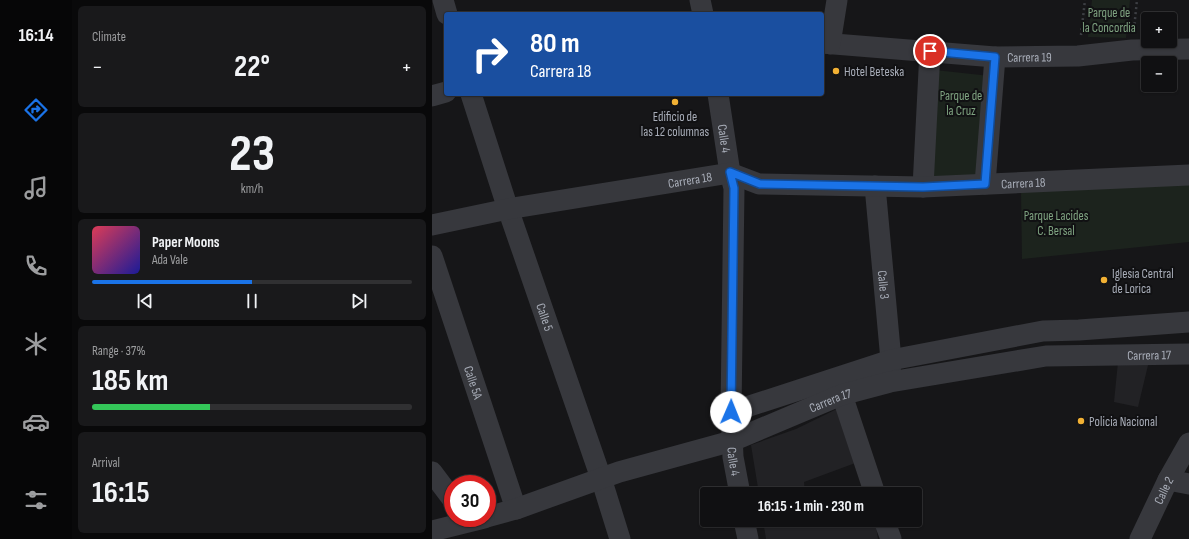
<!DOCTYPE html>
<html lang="en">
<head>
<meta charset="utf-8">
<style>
	body { margin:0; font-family:"Sofia Sans Condensed",sans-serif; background:#19191b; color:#f1f3f6; height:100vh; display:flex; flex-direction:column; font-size:15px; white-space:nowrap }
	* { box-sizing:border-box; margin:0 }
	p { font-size:13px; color:#9c9d9f }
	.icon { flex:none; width:22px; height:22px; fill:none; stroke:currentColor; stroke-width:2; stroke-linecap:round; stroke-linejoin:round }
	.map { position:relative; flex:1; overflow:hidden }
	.panel { display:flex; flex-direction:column; gap:6px; padding:6px; background:#09090a; width:360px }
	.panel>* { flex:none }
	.guide { position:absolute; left:12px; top:12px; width:380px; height:84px; border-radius:4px; box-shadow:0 1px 3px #0004,0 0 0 1px #303032; background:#1a4fa0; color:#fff; overflow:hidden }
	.buttons { position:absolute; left:709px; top:12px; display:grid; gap:8px }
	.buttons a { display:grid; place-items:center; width:36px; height:36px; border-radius:4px; background:#101012; box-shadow:0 1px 3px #0004,0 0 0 1px #303032; font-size:20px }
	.speed { position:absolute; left:12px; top:475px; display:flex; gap:8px; font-size:20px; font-weight:700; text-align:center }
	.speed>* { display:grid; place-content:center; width:52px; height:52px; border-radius:50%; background:#101012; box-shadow:0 1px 3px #0004,0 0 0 1px #303032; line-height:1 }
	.speed .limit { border:6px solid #d22; background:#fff; color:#111 }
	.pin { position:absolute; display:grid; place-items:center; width:34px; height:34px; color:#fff; margin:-17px; border:2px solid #fff; border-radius:50%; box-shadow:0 1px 4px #0007 }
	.me { position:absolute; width:44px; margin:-22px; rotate:1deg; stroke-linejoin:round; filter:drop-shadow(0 0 3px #0008) }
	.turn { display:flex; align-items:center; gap:14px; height:84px; padding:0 20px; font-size:18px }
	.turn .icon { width:52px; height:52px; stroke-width:2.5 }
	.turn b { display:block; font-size:28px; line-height:34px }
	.big { font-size:30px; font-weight:700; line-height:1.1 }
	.panel .card { flex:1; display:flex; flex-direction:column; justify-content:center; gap:6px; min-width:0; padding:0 14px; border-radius:6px; background:#19191b }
	.panel .dial { align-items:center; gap:0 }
	.dial b { font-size:52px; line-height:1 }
	.song { display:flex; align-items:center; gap:12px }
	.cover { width:48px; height:48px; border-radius:6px; background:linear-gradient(135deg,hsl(350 70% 55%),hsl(240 70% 35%)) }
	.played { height:4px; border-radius:2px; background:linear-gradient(90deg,#1a73e8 50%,#303032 50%) }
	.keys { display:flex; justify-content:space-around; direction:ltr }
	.heat { display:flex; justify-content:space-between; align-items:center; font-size:22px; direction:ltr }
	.charge { height:6px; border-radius:3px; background:linear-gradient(90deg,#34c759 37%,#303032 0) }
	.trip { position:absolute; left:268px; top:487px; width:222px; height:40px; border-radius:4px; background:#101012; box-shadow:0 1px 3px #0004,0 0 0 1px #303032; font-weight:700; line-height:40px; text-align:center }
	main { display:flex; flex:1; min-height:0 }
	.tabs { display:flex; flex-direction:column; width:72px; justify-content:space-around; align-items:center; background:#060607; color:#9c9d9f }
	.tabs .icon { width:28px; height:28px }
	.tabs .active { color:#1a73e8 }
	.tabs b { font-size:18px; color:#f1f3f6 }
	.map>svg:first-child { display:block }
	.built { fill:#222225 }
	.green { fill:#1c231d }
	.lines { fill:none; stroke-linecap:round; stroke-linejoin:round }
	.path { stroke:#3d3f44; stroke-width:2.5; stroke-dasharray:2 3; stroke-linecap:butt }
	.minor { stroke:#37383d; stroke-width:21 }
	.route-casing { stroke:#114b97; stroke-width:10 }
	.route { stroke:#1a73e8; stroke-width:7 }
	.poi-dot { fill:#f2b134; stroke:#111113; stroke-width:1.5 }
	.labels { text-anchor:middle; stroke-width:4; stroke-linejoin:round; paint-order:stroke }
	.park-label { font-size:13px; fill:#7fa381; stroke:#111113 }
	.street-label { font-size:13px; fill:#a8adb8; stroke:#111113 }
	.poi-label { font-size:13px; fill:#a8adb8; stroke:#111113; text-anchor:start }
</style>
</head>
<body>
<main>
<nav class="tabs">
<b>16:14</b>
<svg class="icon active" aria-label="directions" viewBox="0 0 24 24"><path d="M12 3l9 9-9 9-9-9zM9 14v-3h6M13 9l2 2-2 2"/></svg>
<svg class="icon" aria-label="music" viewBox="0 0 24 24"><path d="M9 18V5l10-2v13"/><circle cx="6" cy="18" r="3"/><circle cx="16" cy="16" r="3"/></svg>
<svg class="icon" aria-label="phone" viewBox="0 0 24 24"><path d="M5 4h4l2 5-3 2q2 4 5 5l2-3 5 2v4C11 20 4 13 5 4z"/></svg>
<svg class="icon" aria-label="climate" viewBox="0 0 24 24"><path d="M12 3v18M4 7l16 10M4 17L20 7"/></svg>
<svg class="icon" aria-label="car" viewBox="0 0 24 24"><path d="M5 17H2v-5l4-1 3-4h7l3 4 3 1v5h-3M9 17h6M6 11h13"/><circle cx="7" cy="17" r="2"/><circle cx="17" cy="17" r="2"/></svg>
<svg class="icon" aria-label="filters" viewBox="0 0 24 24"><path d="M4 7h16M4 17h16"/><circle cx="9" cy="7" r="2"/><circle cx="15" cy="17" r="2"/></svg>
</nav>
<section class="panel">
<div class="card"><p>Climate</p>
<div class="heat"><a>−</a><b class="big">22°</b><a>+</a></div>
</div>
<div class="card dial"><b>23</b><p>km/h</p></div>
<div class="card">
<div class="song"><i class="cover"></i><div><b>Paper Moons</b><p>Ada Vale</p></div></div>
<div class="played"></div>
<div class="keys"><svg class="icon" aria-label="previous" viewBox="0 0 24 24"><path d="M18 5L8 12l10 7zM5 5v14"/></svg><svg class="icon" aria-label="pause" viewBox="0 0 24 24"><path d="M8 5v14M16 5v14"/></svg><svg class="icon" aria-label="next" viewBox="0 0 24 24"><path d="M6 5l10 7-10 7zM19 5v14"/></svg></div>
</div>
<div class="card"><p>Range · 37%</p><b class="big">185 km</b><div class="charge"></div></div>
<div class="card"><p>Arrival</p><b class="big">16:15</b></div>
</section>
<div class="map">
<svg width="757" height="539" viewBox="0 0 757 539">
	<rect width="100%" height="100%" fill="#161618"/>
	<path class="built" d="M717,361L706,407L682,402L686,362Z
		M407,408L426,462L372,482L373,494H327L319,445L364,429Z
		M331,520H443L446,539H334Z"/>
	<path class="green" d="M660,0H698L694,38L656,37Z
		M503,70L558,76L548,176L498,177Z
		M757,184V242L590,259L589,192Z"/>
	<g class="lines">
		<path class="path" d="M702,29L705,0
			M649,35L653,0"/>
		<g class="minor">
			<path d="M11,0L15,14"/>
			<path d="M268,0L271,14"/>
			<path id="s1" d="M390,43L563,57L646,56L700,50L757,49"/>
			<path d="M398,44L405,0"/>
			<path id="s2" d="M39,94L76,209L169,478L188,539"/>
			<path id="s3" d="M286,94L298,173L302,188L299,412L301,457L308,494"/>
			<path d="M0,96L14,92"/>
			<path d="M553,184L563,57"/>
			<path id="s4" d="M443,186L459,360L458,374"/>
			<path d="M491,187L498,51"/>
			<path id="s5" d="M0,225L76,209L298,173L327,184L491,187L757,175"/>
			<path id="s6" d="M0,256L84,509"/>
			<path d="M406,383L443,494"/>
			<path d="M299,412L459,360L611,331L647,330L757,322"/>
			<path d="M0,472L21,500"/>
			<path d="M736,480L757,484"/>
			<path id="s7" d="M55,517L84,509L187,472L300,441L409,395L458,382L614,356L757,354"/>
			<path d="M312,520L316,539"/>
			<path d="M452,520L459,539"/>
			<path d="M0,531L52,518"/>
			<path id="s8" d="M708,539L736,480L757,443"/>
		</g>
	</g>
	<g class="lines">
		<g class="route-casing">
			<path id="route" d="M299,412L302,188L298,172L328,184L491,187L553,184L563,57L498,51"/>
		</g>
		<use href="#route" class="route"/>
	</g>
	<g class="poi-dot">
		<circle cx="404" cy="71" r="4"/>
		<circle cx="243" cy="102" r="4"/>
		<circle cx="672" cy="280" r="4"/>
		<circle cx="649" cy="421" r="4"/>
	</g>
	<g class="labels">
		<g class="park-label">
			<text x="677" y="17">Parque de<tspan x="677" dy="15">la Concordia</tspan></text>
			<text x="529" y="100">Parque de<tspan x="529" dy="15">la Cruz</tspan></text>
			<text x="624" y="220">Parque Lacides<tspan x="624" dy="15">C. Bersal</tspan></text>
		</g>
		<g class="street-label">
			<text dy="5" stroke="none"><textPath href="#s1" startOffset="208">Carrera 19</textPath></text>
			<text dy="5" stroke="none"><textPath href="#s3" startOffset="45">Calle 4</textPath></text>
			<text dy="5" stroke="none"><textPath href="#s5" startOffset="262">Carrera 18</textPath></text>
			<text dy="5" stroke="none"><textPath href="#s5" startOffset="598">Carrera 18</textPath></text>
			<text dy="5" stroke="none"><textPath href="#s4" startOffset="99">Calle 3</textPath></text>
			<text dy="5" stroke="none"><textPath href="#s2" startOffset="235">Calle 5</textPath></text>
			<text dy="5" stroke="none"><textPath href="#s7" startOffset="687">Carrera 17</textPath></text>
			<text dy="5" stroke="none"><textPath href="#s6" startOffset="133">Calle 5A</textPath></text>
			<text dy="5" stroke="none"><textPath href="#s7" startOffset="363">Carrera 17</textPath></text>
			<text dy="5" stroke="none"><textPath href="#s3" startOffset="369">Calle 4</textPath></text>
			<text dy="5" stroke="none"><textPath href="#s8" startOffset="54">Calle 2</textPath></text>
		</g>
		<g class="poi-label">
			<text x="412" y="76">Hotel Beteska</text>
			<text x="243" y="121" text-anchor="middle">Edificio de<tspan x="243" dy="15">las 12 columnas</tspan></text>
			<text x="680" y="278">Iglesia Central<tspan x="680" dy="15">de Lorica</tspan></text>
			<text x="657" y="426">Policia Nacional</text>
		</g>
	</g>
</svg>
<div class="buttons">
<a>+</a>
<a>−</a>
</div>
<div class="speed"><div class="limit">30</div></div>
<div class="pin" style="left:498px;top:51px;background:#d93025"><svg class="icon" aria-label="arrive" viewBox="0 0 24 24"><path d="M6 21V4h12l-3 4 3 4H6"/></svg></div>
<svg class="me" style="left:299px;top:412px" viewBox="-20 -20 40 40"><circle r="19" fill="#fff"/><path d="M0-13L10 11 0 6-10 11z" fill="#1a73e8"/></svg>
<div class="trip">16:15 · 1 min · 230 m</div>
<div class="guide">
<div class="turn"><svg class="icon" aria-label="right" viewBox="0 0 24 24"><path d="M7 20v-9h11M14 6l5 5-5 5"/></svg><div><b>80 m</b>Carrera 18</div></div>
</div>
</div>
</main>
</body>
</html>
